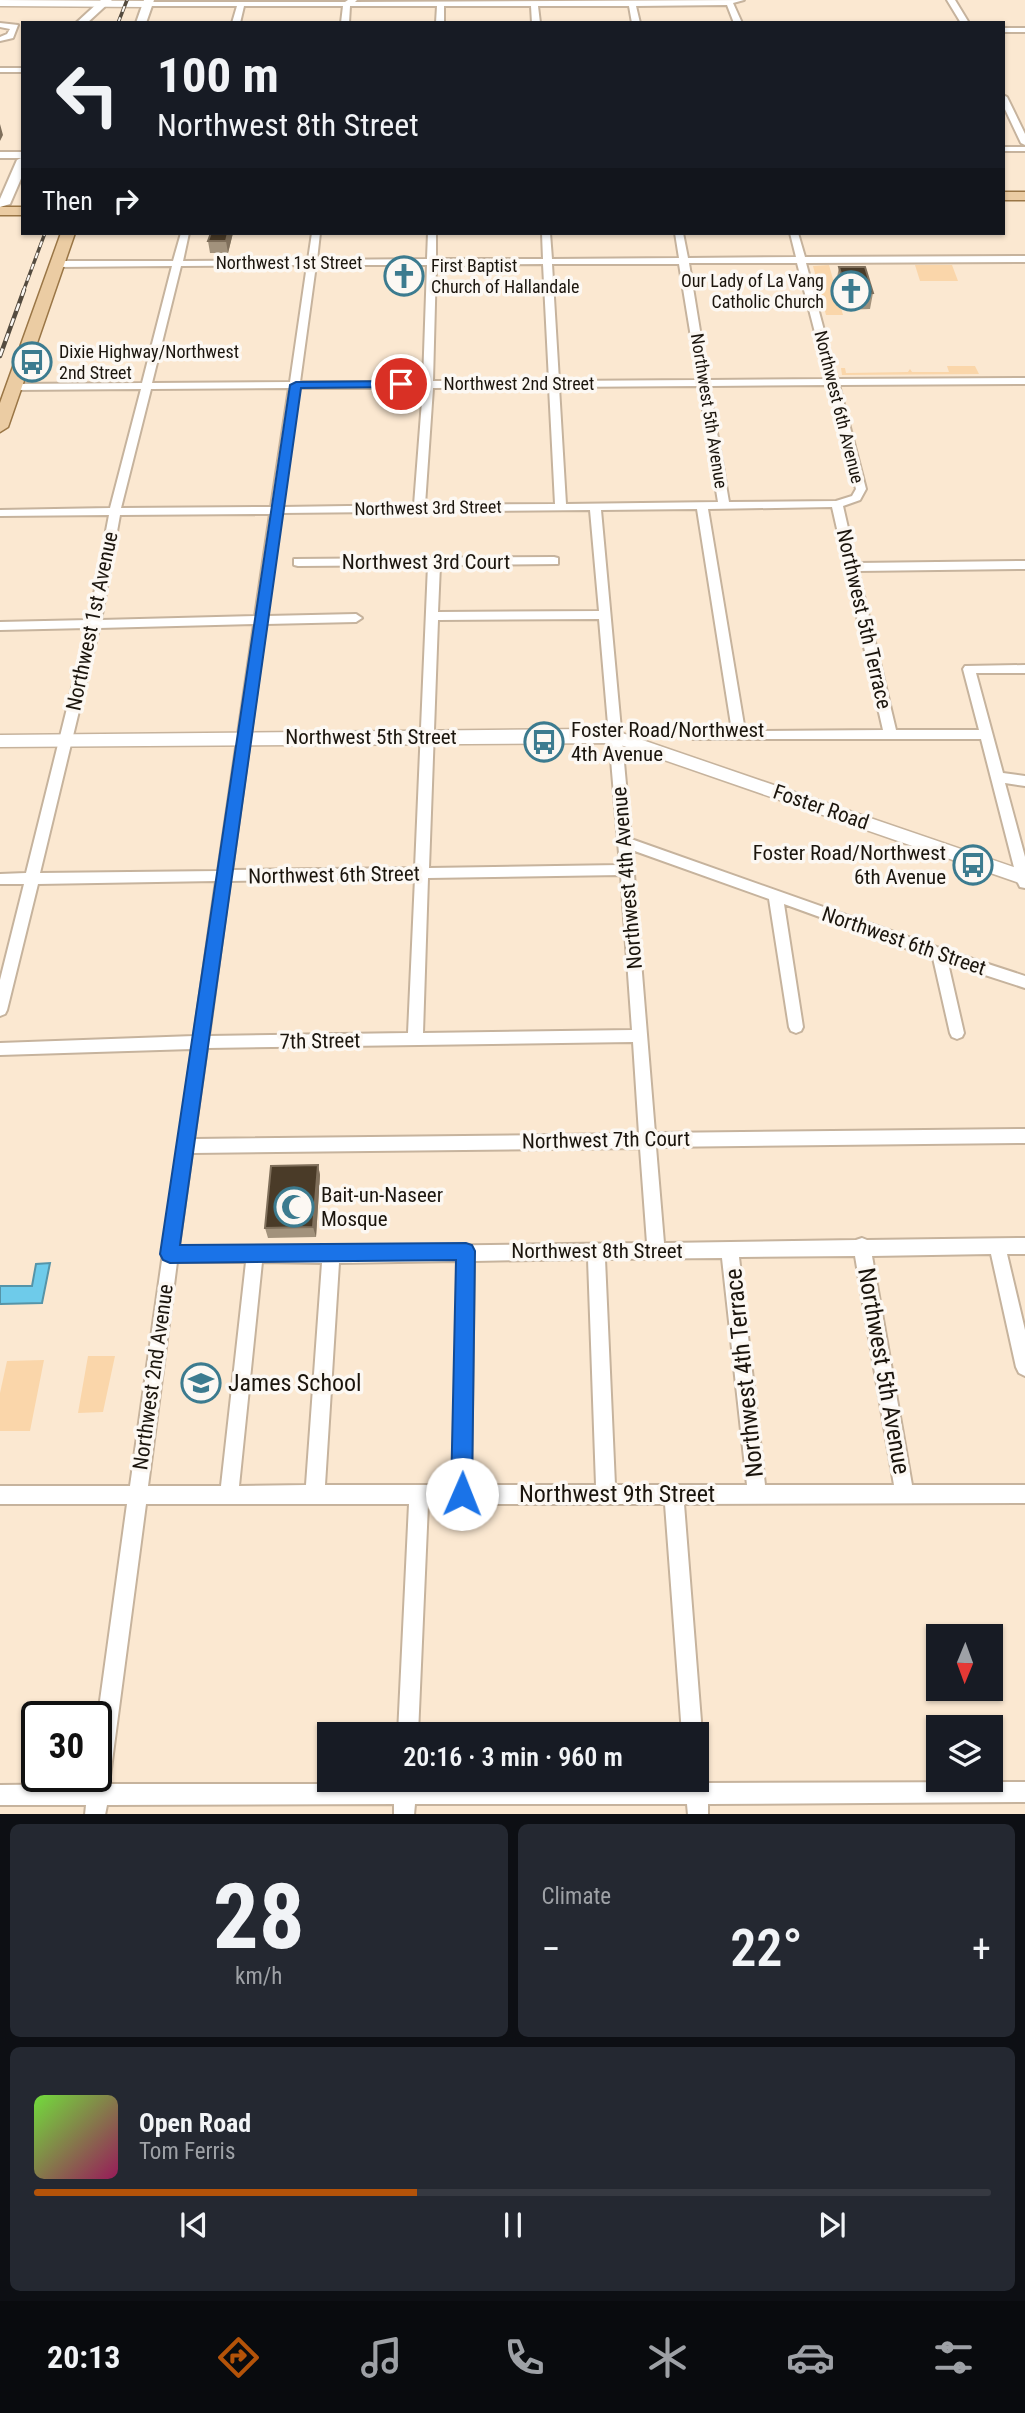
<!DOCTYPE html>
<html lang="en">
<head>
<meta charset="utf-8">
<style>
	body { margin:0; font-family:"Roboto Condensed",sans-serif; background:#242831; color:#f1f3f6; height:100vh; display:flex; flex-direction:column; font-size:26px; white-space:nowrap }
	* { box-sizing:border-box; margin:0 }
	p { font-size:23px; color:#9ea1a6 }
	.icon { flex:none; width:38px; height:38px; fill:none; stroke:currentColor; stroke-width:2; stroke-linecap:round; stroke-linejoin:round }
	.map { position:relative; height:1814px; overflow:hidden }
	.panel { display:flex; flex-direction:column; gap:10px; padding:10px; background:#0d0f14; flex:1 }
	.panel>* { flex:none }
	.hud { position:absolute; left:21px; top:21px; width:984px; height:214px; border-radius:0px; box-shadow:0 2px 5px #0004; background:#171b24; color:#f1f3f6; overflow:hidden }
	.needle { width:46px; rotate:181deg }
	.fabs { position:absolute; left:926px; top:1624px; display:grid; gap:14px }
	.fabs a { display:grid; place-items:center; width:77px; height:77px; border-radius:0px; background:#171b24; box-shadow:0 2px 5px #0004; font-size:35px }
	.speed { position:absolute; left:21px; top:1701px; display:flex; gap:14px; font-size:35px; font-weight:700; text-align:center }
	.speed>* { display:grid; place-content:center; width:91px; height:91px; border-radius:50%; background:#171b24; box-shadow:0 2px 5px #0004; line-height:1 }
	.speed .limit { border:4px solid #111; border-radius:10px; background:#fff; color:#111 }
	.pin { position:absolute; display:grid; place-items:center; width:60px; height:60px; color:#fff; margin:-30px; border:4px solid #fff; border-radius:50%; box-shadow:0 2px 7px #0007 }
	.me { position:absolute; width:77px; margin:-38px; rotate:1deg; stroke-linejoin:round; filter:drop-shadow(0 0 5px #0008) }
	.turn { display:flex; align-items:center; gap:24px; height:147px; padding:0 21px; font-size:32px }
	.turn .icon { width:91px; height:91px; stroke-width:2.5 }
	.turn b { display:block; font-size:49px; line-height:60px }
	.then { display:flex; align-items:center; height:66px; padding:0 21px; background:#0003; gap:14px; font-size:26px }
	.big { font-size:52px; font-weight:600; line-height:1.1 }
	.panel .card { flex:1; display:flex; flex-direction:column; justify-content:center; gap:10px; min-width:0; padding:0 24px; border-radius:10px; background:#242831 }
	.panel .dial { align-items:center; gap:0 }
	.dial b { font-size:91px; line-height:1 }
	.song { display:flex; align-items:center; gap:21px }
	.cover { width:84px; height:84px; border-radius:10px; background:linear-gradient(135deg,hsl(100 70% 55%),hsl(330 70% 35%)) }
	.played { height:7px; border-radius:4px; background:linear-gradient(90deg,#b45309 40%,#363941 40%) }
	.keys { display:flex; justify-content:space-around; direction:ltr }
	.heat { display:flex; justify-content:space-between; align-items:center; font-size:38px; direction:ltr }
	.panel .tiles { flex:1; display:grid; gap:10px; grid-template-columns:1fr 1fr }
	.card:last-child { grid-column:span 2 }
	.trip { position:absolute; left:317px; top:1722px; width:392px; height:70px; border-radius:0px; background:#171b24; box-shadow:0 2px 5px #0004; font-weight:600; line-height:70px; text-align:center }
	.menu { display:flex; height:112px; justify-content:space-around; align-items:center; background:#090b0e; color:#9ea1a6 }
	.menu .icon { width:49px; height:49px }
	.menu .active { color:#b45309 }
	.menu b { font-size:32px; color:#f1f3f6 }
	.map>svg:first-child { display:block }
	.green { fill:#fad6aa }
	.water { fill:#6ecbea; stroke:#5594a8; stroke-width:2 }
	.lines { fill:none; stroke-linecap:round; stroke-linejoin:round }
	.minor-casing { stroke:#c6b39d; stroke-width:4 }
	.tertiary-casing { stroke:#c6b39d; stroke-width:3 }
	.secondary-casing { stroke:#c6b39d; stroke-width:4 }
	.primary-casing { stroke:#9a7646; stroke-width:3 }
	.minor { fill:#fff; fill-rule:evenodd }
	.tertiary { fill:#fff; fill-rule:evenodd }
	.secondary { fill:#fff; fill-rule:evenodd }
	.primary { fill:#ebcca3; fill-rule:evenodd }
	.rail-far1-casing { stroke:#544b3f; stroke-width:3.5 }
	.rail-casing { stroke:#544b3f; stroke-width:4.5 }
	.rail-far1 { stroke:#fcf8f3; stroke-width:2; stroke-dasharray:6; stroke-linecap:butt }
	.rail { stroke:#fcf8f3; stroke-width:2.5; stroke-dasharray:8; stroke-linecap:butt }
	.wall { fill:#a2927c }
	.shaded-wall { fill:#7f6f5b }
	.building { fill:#4a3b28; stroke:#7f6f5b; stroke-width:2 }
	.route { fill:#1a73e8; stroke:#114b97; stroke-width:2 }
	.labels { text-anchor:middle; stroke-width:7; stroke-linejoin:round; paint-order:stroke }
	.far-street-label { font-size:18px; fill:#1b150d; stroke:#fcf8f3 }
	.far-poi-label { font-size:18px; fill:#1b150d; stroke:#fcf8f3; text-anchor:start }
	.street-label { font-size:21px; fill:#1b150d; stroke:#fcf8f3 }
	.poi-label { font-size:21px; fill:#1b150d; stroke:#fcf8f3; text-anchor:start }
	.near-street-label { font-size:24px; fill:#1b150d; stroke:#fcf8f3 }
	.near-poi-label { font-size:24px; fill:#1b150d; stroke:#fcf8f3; text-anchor:start }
</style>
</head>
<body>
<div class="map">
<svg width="1025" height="1815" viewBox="0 0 1025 1815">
	<rect width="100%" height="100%" fill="#fbe8d1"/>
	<path class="green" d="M829,265L843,315H826L813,266Z
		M915,265H952L958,281H920Z
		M947,366H975L979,374L842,375L841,368H845L846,373L908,372L910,369L912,372H949Z
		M88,1356H115L103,1412L78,1413Z
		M44,1360L30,1431H0V1393L7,1361Z"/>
	<path class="water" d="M50,1263L42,1303L0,1304V1286H32L36,1264Z"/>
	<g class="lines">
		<g class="minor-casing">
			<path id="minor" d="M348,0H357L355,2L744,0L733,3L742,23H734L727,5L636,6L640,23H632L629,6H538L540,23H532L531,6H444V23H436L437,6H350L349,23H341L343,6H244L240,23H232L237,6H148L144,4L148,2H345Z
				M947,0H955L969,23H961Z
				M0,23L18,25L13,38L0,41V37L7,34L10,29L0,27Z
				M1003,28H1025V32H1003Z
				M0,68H23V72H0Z
				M1003,95L1007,97L1025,134V145L1021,143L1003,105Z
				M1003,147H1025V151H1003Z
				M0,152H23V158H0Z
				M181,233H189L183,261L308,260L312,233H320L317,260L427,259L428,233H436V259H543L542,233H550L552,259L679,258L675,233H683L688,258L796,257L790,233H798L805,257L1025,256V262L806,263L837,379L1025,378V384L839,385L866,489L860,500L843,506L856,563L1025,561V569L858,571L896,730H979L963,669L965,666L1025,665V673H976L1003,773L1025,776V786L1005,783L1025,857V888L1020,887L1018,883L981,739H693L691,736L697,731H732L697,509L601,510L631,839L942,949L1025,976V988L948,963L964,1033L962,1037L957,1039L952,1037L950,1033L933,958L784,904L803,1027L801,1031L796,1033L791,1031L789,1027L769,899L632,850L655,1133L1025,1129V1143L656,1147L664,1243L856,1240L862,1238L867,1240L1025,1238V1254H1007L1025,1330V1376L1019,1373L1016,1367L991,1254L872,1256L912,1485H1025V1503L684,1504L702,1734L696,1742V1734H682L665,1504H428L418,1734H398L409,1504H146L109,1784H395V1780H415V1784L686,1783V1780H696V1770L703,1773L706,1783L1025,1782V1802L708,1804V1815H688L687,1804H415L414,1815H394V1804L107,1805L105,1815H85L86,1805H0V1785L89,1784L90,1776H96V1730L127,1504H0V1486H130L192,1049L0,1055V1043L194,1036L216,881L38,884L7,1010L5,1014L0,1016V980L24,884H0V874L26,873L87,628L0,630V622L89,620L109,515L0,516V510L110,508L141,389L14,390L9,387L14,384L142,383L172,266L57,267L52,264L57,261H173ZM689,263H797L827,379L708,380ZM543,264L549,381H433L436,265ZM552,264H679L698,380L559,381ZM307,265L290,382L152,383L181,266ZM316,265H427L423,382H300ZM829,385L856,489L852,496L836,501L729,502L709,386ZM699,386L718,502L566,504L559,387ZM549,387L555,504L425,505L433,388ZM289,388L271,507L121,508L151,389ZM299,388H423L414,505L282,507ZM832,507L883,730L745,731L708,509ZM590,510L599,611L438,612L440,565L558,564V558L554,557L294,559V565L298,566L428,565L415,868L232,870L266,624L356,622L362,618L356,614L267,616L281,513ZM270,514L255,616L101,620L120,515ZM599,619L620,865L429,868L438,620ZM254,624L218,871L40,873L99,628ZM621,875L632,1030L423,1033L428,878ZM415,878L408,1033L209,1036L230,881ZM633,1042L639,1134L194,1139L207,1048ZM640,1148L647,1243L331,1247L179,1246L192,1153ZM855,1256L894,1485H765L739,1257ZM722,1258L747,1485H615L605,1259ZM588,1259L596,1485H471L474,1261ZM458,1261L453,1485H325L339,1263ZM177,1262H246L221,1486H148ZM262,1262L322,1263L306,1485L239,1486Z"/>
		</g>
		<g class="tertiary-casing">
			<path id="tertiary" d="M0,0L148,1L153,4L148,7L0,6Z
				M591,729L622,733L1025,871V885L615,743L0,747V735Z"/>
		</g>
		<g class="secondary-casing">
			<path id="secondary" d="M101,0H112L87,23H76Z
				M144,0H154L146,23H136Z
				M23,157V174L10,204L0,207V199L17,160Z"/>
		</g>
		<g class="primary-casing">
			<path id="primary" d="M1003,192H1025V200H1003Z
				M0,207H23V215H0Z
				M61,233H75L8,427L0,432V403Z"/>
		</g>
		<use href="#minor" class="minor"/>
		<use href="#tertiary" class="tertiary"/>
		<use href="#secondary" class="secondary"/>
		<use href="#primary" class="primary"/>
		<g class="rail-far1-casing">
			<path id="rail-far1" d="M118,23L127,0
				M23,292L45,233"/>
		</g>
		<g class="rail-casing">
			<path id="rail" d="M0,356L24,290"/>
		</g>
		<use href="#rail-far1" class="rail-far1"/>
		<use href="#rail" class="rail"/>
	</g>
	<path class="wall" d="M211,233H233L228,253H210L208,241Z
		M282,233H296V235H282Z
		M839,267L873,293L870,309L844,310L836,283Z
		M318,1165L320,1175L316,1237L268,1238L265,1228Z"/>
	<path class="shaded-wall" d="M0,124L3,135L0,141Z
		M228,233H233L228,253L226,241Z
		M318,1165L320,1175L316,1237L313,1227Z"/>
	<path class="building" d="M211,233H228L226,241H208Z
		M839,267H865L873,293L847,294Z
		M318,1165L313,1227L265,1228L271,1166Z"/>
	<path class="route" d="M401,381L407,384L405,387L301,388L180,1245L466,1243L472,1245L475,1251L472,1494L469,1501L462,1504L454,1501L451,1494L456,1260L170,1263L163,1260L160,1254L290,385L296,382Z"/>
	<defs>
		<g id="church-ring" transform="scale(2.0125)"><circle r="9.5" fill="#fcf8f3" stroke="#3c7b8f" stroke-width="1.5"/><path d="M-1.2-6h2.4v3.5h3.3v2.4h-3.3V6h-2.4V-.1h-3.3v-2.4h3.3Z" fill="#3c7b8f"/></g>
		<g id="bus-ring" transform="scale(2.0125)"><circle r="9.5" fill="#fcf8f3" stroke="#3c7b8f" stroke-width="1.5"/><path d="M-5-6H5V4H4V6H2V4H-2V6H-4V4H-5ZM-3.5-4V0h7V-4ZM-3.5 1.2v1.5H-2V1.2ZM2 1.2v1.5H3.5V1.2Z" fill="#3c7b8f"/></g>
		<g id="mosque-ring" transform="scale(2.0125)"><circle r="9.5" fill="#fcf8f3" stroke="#3c7b8f" stroke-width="1.5"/><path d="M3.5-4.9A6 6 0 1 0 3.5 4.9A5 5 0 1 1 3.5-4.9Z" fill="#3c7b8f"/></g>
		<g id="school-ring" transform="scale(2.0125)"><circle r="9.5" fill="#fcf8f3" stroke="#3c7b8f" stroke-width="1.5"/><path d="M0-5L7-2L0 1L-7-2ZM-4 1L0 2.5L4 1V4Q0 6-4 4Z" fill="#3c7b8f"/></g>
	</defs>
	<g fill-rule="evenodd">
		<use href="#church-ring" x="404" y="276"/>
		<use href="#church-ring" x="851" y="291"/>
		<use href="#bus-ring" x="32" y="362"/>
		<use href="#bus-ring" x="544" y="742"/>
		<use href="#bus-ring" x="973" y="865"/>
		<use href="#mosque-ring" x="294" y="1207"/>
		<use href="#school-ring" x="201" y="1383"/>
	</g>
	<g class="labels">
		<g class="far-street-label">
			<text x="289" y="269">Northwest 1st Street</text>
			<text x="519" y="390">Northwest 2nd Street</text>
			<text transform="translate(839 407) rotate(76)" y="6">Northwest 6th Avenue</text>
			<text transform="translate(709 411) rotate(81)" y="6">Northwest 5th Avenue</text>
			<text transform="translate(428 508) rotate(-1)" y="6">Northwest 3rd Street</text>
		</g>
		<g class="far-poi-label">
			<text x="431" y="272">First Baptist<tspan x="431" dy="21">Church of Hallandale</tspan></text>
			<text x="824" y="287" text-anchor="end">Our Lady of La Vang<tspan x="824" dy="21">Catholic Church</tspan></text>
			<text x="59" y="358">Dixie Highway/Northwest<tspan x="59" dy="21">2nd Street</tspan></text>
		</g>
		<g class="street-label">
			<text x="426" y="569">Northwest 3rd Court</text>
			<text transform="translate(864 619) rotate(77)" y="7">Northwest 5th Terrace</text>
			<text transform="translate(92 621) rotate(-78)" y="7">Northwest 1st Avenue</text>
			<text x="371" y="744">Northwest 5th Street</text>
			<text transform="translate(821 807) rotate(19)" y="7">Foster Road</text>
			<text transform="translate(334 875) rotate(-1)" y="7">Northwest 6th Street</text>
			<text transform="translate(627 878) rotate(-95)" y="7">Northwest 4th Avenue</text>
			<text transform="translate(904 941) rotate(19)" y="7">Northwest 6th Street</text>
			<text transform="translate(320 1041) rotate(-1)" y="7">7th Street</text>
			<text transform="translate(606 1140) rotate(-1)" y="7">Northwest 7th Court</text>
			<text x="597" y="1258">Northwest 8th Street</text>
			<text transform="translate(153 1377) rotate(-82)" y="7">Northwest 2nd Avenue</text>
		</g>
		<g class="poi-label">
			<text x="571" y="737">Foster Road/Northwest<tspan x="571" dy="24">4th Avenue</tspan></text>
			<text x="946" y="860" text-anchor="end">Foster Road/Northwest<tspan x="946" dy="24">6th Avenue</tspan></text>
			<text x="321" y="1202">Bait-un-Naseer<tspan x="321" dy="24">Mosque</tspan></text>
		</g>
		<g class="near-street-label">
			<text transform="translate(884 1371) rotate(80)" y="8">Northwest 5th Avenue</text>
			<text transform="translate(744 1373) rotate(-96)" y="8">Northwest 4th Terrace</text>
			<text x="617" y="1502">Northwest 9th Street</text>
		</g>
		<g class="near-poi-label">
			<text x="228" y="1391">James School</text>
		</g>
	</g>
</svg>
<div class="fabs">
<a><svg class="needle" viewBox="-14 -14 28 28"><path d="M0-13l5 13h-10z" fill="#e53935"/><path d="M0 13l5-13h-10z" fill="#9ea1a6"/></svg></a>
<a><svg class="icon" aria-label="layers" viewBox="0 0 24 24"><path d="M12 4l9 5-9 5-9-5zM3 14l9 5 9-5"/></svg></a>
</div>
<div class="speed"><div class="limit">30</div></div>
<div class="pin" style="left:401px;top:384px;background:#d93025"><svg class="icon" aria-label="arrive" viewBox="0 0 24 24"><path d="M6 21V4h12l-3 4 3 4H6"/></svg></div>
<svg class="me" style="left:462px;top:1494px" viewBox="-20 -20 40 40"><circle r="19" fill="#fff"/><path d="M0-13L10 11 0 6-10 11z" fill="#1a73e8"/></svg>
<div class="trip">20:16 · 3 min · 960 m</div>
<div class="hud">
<div class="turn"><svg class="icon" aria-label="left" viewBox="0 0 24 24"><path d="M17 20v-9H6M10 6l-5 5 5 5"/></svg><div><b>100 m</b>Northwest 8th Street</div></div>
<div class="then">Then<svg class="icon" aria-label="right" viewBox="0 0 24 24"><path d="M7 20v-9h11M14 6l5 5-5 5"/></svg></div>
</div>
</div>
<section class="panel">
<div class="tiles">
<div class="card dial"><b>28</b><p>km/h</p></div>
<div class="card"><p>Climate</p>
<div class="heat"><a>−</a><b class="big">22°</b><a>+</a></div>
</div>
<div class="card">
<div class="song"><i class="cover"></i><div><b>Open Road</b><p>Tom Ferris</p></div></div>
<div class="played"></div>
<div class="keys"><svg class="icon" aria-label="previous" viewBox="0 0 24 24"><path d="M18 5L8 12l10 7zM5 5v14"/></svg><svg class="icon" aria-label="pause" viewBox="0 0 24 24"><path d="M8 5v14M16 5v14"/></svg><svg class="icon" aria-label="next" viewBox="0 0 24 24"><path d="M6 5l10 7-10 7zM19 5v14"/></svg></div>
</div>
</div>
</section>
<nav class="menu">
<b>20:13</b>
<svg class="icon active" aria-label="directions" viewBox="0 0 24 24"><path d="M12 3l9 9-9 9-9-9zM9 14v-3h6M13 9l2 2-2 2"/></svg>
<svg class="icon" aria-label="music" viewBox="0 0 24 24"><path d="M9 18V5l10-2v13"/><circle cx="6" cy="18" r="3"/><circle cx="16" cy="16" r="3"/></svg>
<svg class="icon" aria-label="phone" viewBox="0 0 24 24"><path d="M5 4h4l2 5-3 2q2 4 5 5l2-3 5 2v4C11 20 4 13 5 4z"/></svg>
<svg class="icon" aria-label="climate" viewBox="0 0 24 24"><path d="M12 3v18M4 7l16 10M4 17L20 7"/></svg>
<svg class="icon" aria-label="car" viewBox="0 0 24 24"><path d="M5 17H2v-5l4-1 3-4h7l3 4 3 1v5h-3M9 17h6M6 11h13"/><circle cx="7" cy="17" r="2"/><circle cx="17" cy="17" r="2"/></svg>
<svg class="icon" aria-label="filters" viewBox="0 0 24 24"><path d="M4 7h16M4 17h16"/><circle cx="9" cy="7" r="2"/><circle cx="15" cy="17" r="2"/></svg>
</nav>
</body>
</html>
